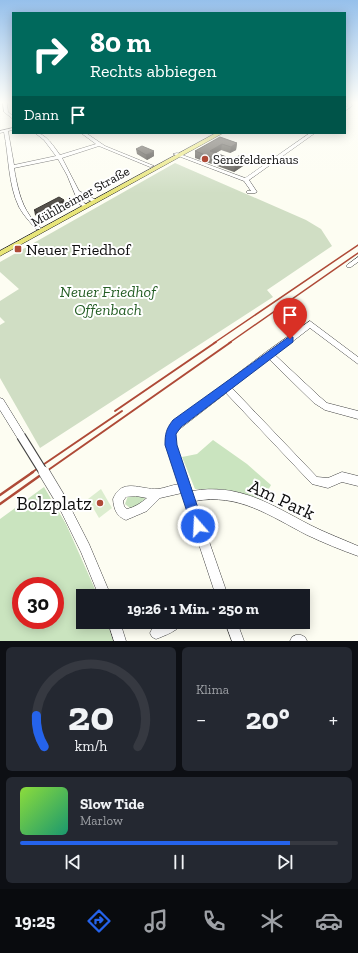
<!DOCTYPE html>
<html lang="de">
<head>
<meta charset="utf-8">
<style>
	body { margin:0; font-family:"Zilla Slab",serif; background:#242831; color:#f1f3f6; height:100vh; display:flex; flex-direction:column; font-size:15px; white-space:nowrap }
	* { box-sizing:border-box; margin:0 }
	p { font-size:13px; color:#9ea1a6 }
	.icon { flex:none; width:22px; height:22px; fill:none; stroke:currentColor; stroke-width:2; stroke-linecap:round; stroke-linejoin:round }
	.map { position:relative; height:641px; overflow:hidden }
	.side { display:flex; flex-direction:column; gap:6px; padding:6px; background:#0d0f14; flex:1 }
	.side>* { flex:none }
	.hud { position:absolute; left:12px; top:12px; width:334px; height:122px; border-radius:0px; box-shadow:0 2px 10px #0003; background:#00695c; color:#fff; overflow:hidden }
	.speed { position:absolute; left:12px; top:577px; display:flex; gap:8px; font-size:20px; font-weight:700; text-align:center }
	.speed>* { display:grid; place-content:center; width:52px; height:52px; border-radius:50%; background:#171b24; box-shadow:0 2px 10px #0003; line-height:1 }
	.speed .limit { border:6px solid #d22; background:#fff; color:#111 }
	.pin { position:absolute; display:grid; place-items:center; width:34px; height:34px; color:#fff; margin:-41px -17px; border-radius:50% 50% 50% 0; rotate:-45deg; box-shadow:0 0 4px #0007 }
	.pin .icon { rotate:45deg }
	.me { position:absolute; width:44px; margin:-22px; rotate:341deg; stroke-linejoin:round; filter:drop-shadow(0 0 3px #0008) }
	.turn { display:flex; align-items:center; gap:14px; height:84px; padding:0 12px; font-size:18px }
	.turn .icon { width:52px; height:52px; stroke-width:2.5 }
	.turn b { display:block; font-size:28px; line-height:34px }
	.then { display:flex; align-items:center; height:38px; padding:0 12px; background:#0003; gap:8px; font-size:15px }
	.big { font-size:30px; font-weight:700; line-height:1.1 }
	.side .tile { flex:1; display:flex; flex-direction:column; justify-content:center; gap:6px; min-width:0; padding:0 14px; border-radius:6px; background:#242831 }
	.side .dial { align-items:center; gap:0 }
	.dial svg { height:104px; overflow:visible; fill:none; stroke:#363941; stroke-width:7; stroke-linecap:round; text-anchor:middle }
	.dial text { fill:#f1f3f6; stroke:none }
	.song { display:flex; align-items:center; gap:12px }
	.cover { width:48px; height:48px; border-radius:6px; background:linear-gradient(135deg,hsl(90 70% 55%),hsl(160 70% 35%)) }
	.played { height:4px; border-radius:2px; background:linear-gradient(90deg,#2563eb 85%,#363941 85%) }
	.keys { display:flex; justify-content:space-around; direction:ltr }
	.heat { display:flex; justify-content:space-between; align-items:center; font-size:22px; direction:ltr }
	.side .tiles { flex:1; display:grid; gap:6px; grid-template-columns:1fr 1fr }
	.tile:last-child { grid-column:span 2 }
	.trip { position:absolute; left:76px; top:589px; width:234px; height:40px; border-radius:0px; background:#171b24; box-shadow:0 2px 10px #0003; font-weight:700; line-height:40px; text-align:center }
	.dock { display:flex; height:64px; justify-content:space-around; align-items:center; background:#090b0e; color:#9ea1a6 }
	.dock .icon { width:28px; height:28px }
	.dock .selected { color:#2563eb }
	.dock b { font-size:18px; color:#f1f3f6 }
	.map>svg:first-child { display:block }
	.green { fill:#cae4bf; fill-rule:evenodd }
	.cemetery { fill:#d0dec4 }
	.pitch { fill:#dcedcf }
	.lines { fill:none; stroke-linecap:round; stroke-linejoin:round }
	.minor-casing { stroke:#424242; stroke-width:1 }
	.major-casing { stroke:#202020; stroke-width:1 }
	.minor { fill:#fff; fill-rule:evenodd }
	.major { fill:#e8e577; fill-rule:evenodd }
	.rail-far2 { stroke:#af4a37; stroke-width:1.5 }
	.rail-far1 { stroke:#af4a37; stroke-width:2 }
	.rail { stroke:#af4a37; stroke-width:2.5 }
	.minor-bridge-far1-casing { stroke:#424242; stroke-width:10; stroke-linecap:butt }
	.minor-bridge-casing { stroke:#424242; stroke-width:12; stroke-linecap:butt }
	.minor-bridge-far1 { stroke:#fff; stroke-width:8 }
	.minor-bridge { stroke:#fff; stroke-width:11 }
	.wall { fill:#4a4741 }
	.shaded-wall { fill:#3c3935 }
	.building { fill:#56524c; stroke:#3c3935 }
	.route { fill:#2563eb; stroke:#184099 }
	.poi-dot { fill:#af4a37; stroke:#fff; stroke-width:1.5 }
	.labels { text-anchor:middle; stroke-width:4; stroke-linejoin:round; paint-order:stroke }
	.far-poi-label { font-size:13px; fill:#0f0f0f; stroke:#fff; text-anchor:start }
	.far-street-label { font-size:13px; fill:#0f0f0f; stroke:#fff }
	.poi-label { font-size:16px; fill:#0f0f0f; stroke:#fff; text-anchor:start }
	.park-label { font-size:16px; font-style:italic; fill:#265f26; stroke:#fff }
	.near-street-label { font-size:19px; fill:#0f0f0f; stroke:#fff }
	.near-poi-label { font-size:19px; fill:#0f0f0f; stroke:#fff; text-anchor:end }
</style>
</head>
<body>
<div class="map">
<svg width="358" height="641" viewBox="0 0 358 641">
	<rect width="100%" height="100%" fill="#fdfdf2"/>
	<path class="green" d="M213,440L247,464L271,485L262,501L234,491L195,489L182,457L197,454Z
		M44,487L66,524L98,596H83V622H107L113,641H0V519ZM21,586H55V620H21Z
		M128,496L146,497L141,504L130,508L125,504Z"/>
	<path class="cemetery" d="M175,163L306,220L321,229L332,246L267,290L273,297L40,448L0,378V325L5,322L0,317V301L19,289L0,272V262Z"/>
	<path class="pitch" d="M101,489L112,508L99,518L88,499Z"/>
	<g class="lines">
		<g class="minor-casing">
			<path id="minor" d="M3,103H7L8,112L13,116V119L4,112Z
				M347,103H351L352,106L345,111V108L348,106Z
				M13,128V130L8,131L14,165L56,156L44,140L35,133C46,133 54,147 60,155L96,144L81,133H86L105,146L154,166L150,167L99,146L62,158L79,191L98,201L93,202L81,196L84,203L89,206L86,208L79,204L67,175L58,159L14,168C17,185 20,202 30,216C33,220 37,224 41,228L40,229H36C30,222 24,216 19,207C8,184 9,157 4,132L0,133V131Z
				M310,133H315L249,180L257,192L255,193H247V191H251L244,181L173,154L177,153L245,178Z
				M358,257V262L351,267H347L346,266L347,265Z
				M310,321L358,357V364L310,328L275,355L320,397L327,403L358,411V419L325,410L314,403L269,359L232,388L317,477L328,478L342,472L358,476V486L342,482L328,488L312,484L226,393L177,431L174,438L176,445L192,491C239,483 270,504 310,525C326,533 342,539 358,546V556C341,550 324,543 307,535C270,516 239,493 195,501L228,596H216L182,493L160,498L147,511L126,520C116,516 114,509 113,499C122,477 141,490 158,489C165,488 172,485 179,484L166,445V438L170,425L266,352ZM136,496L147,498C141,503 135,507 127,509L124,506L123,501L126,497Z
				M0,398L3,399L24,433L25,436L24,439L21,440L18,439L0,410Z
				M59,492L63,493L89,544L111,596H99L81,552L54,497L55,493Z
				M108,622H120L126,641H114Z
				M165,622H183C180,630 164,636 156,639L152,637L150,633L152,629Z
				M225,622H237L244,641H232Z
				M296,635H301L305,637L307,641H290L292,637Z"/>
		</g>
		<g class="major-casing">
			<path id="major" d="M216,133H223L0,256V251Z"/>
		</g>
		<use href="#minor" class="minor"/>
		<use href="#major" class="major"/>
		<path class="rail-far2" d="M214,343L358,245
			M229,343L358,253"/>
		<path class="rail-far1" d="M115,411L216,342
			M31,473L122,411
			M44,473L231,342"/>
		<path class="rail" d="M0,495L33,472
			M0,504L45,472"/>
		<g class="minor-bridge-far1-casing">
			<path id="minor-bridge-far1" d="M21,436L44,473"/>
		</g>
		<g class="minor-bridge-casing">
			<path id="minor-bridge" d="M44,472L59,497"/>
		</g>
		<use href="#minor-bridge-far1" class="minor-bridge-far1"/>
		<use href="#minor-bridge" class="minor-bridge"/>
	</g>
	<path class="wall" d="M220,137L237,143L236,150L230,153L221,150L216,153L232,159L247,158L246,164L234,172L195,158V151Z
		M136,149L154,156L147,160L137,154Z
		M66,205L41,219L35,215L34,210Z"/>
	<path class="shaded-wall" d="M237,143L236,150L230,153L231,147Z
		M222,144L221,150L209,157L210,151Z
		M154,151V156L147,160L146,155Z
		M247,158L246,164L234,172L235,166Z
		M64,200L66,205L41,219L39,214Z"/>
	<path class="building" d="M220,137L237,143L231,147L222,144L210,151L232,159L241,155L247,158L235,166L195,151Z
		M142,146L154,151L146,155L136,149Z
		M59,197L64,200L39,214L34,210Z"/>
	<linearGradient id="sky" x2="0" y2="1"><stop stop-color="#96c0eb"/><stop offset="0.53" stop-color="#fefef9"/><stop offset="1" stop-color="#fefef9" stop-opacity="0"/></linearGradient>
	<rect width="358" height="193" fill="url(#sky)"/>
	<path class="route" d="M290,336L293,337V342L181,427L176,434L177,445L204,526L202,530L198,532L193,530L165,445C165,434 166,429 173,420Z"/>
	<g class="poi-dot">
		<circle cx="205" cy="159" r="4"/>
		<rect x="14" y="245" width="8" height="8" rx="2"/>
		<circle cx="100" cy="503" r="4"/>
	</g>
	<g class="labels">
		<g class="far-poi-label">
			<text x="213" y="164">Senefelderhaus</text>
		</g>
		<g class="far-street-label">
			<text transform="translate(80 196) rotate(-29)" y="5">Mühlheimer Straße</text>
		</g>
		<g class="poi-label">
			<text x="26" y="255">Neuer Friedhof</text>
		</g>
		<g class="park-label">
			<text x="108" y="297">Neuer Friedhof<tspan x="108" dy="18">Offenbach</tspan></text>
		</g>
		<g class="near-street-label">
			<text transform="translate(282 499) rotate(25)" y="7">Am Park</text>
		</g>
		<g class="near-poi-label">
			<text x="92" y="510">Bolzplatz</text>
		</g>
	</g>
</svg>
<div class="speed"><div class="limit">30</div></div>
<div class="pin" style="left:290px;top:339px;background:#d93025"><svg class="icon" aria-label="arrive" viewBox="0 0 24 24"><path d="M6 21V4h12l-3 4 3 4H6"/></svg></div>
<svg class="me" style="left:198px;top:526px" viewBox="-20 -20 40 40"><circle r="17" fill="#2563eb" stroke="#fff" stroke-width="3"/><path d="M0-11L8 9 0 5-8 9z" fill="#fff"/></svg>
<div class="trip">19:26 · 1 Min. · 250 m</div>
<div class="hud">
<div class="turn"><svg class="icon" aria-label="right" viewBox="0 0 24 24"><path d="M7 20v-9h11M14 6l5 5-5 5"/></svg><div><b>80 m</b>Rechts abbiegen</div></div>
<div class="then">Dann<svg class="icon" aria-label="arrive" viewBox="0 0 24 24"><path d="M6 21V4h12l-3 4 3 4H6"/></svg></div>
</div>
</div>
<section class="side">
<div class="tiles">
<div class="tile dial"><svg viewBox="0 0 100 80">
<path d="M14 69A42 42 0 1 1 86 69"/>
<path d="M14 69A42 42 0 0 1 8 45" stroke="#2563eb"/>
<text x="50" y="56" font-size="32" font-weight="700">20</text>
<text x="50" y="72" font-size="11">km/h</text>
</svg></div>
<div class="tile"><p>Klima</p>
<div class="heat"><a>−</a><b class="big">20°</b><a>+</a></div>
</div>
<div class="tile">
<div class="song"><i class="cover"></i><div><b>Slow Tide</b><p>Marlow</p></div></div>
<div class="played"></div>
<div class="keys"><svg class="icon" aria-label="previous" viewBox="0 0 24 24"><path d="M18 5L8 12l10 7zM5 5v14"/></svg><svg class="icon" aria-label="pause" viewBox="0 0 24 24"><path d="M8 5v14M16 5v14"/></svg><svg class="icon" aria-label="next" viewBox="0 0 24 24"><path d="M6 5l10 7-10 7zM19 5v14"/></svg></div>
</div>
</div>
</section>
<nav class="dock">
<b>19:25</b>
<svg class="icon selected" aria-label="directions" viewBox="0 0 24 24"><path d="M12 3l9 9-9 9-9-9zM9 14v-3h6M13 9l2 2-2 2"/></svg>
<svg class="icon" aria-label="music" viewBox="0 0 24 24"><path d="M9 18V5l10-2v13"/><circle cx="6" cy="18" r="3"/><circle cx="16" cy="16" r="3"/></svg>
<svg class="icon" aria-label="phone" viewBox="0 0 24 24"><path d="M5 4h4l2 5-3 2q2 4 5 5l2-3 5 2v4C11 20 4 13 5 4z"/></svg>
<svg class="icon" aria-label="climate" viewBox="0 0 24 24"><path d="M12 3v18M4 7l16 10M4 17L20 7"/></svg>
<svg class="icon" aria-label="car" viewBox="0 0 24 24"><path d="M5 17H2v-5l4-1 3-4h7l3 4 3 1v5h-3M9 17h6M6 11h13"/><circle cx="7" cy="17" r="2"/><circle cx="17" cy="17" r="2"/></svg>
</nav>
</body>
</html>
